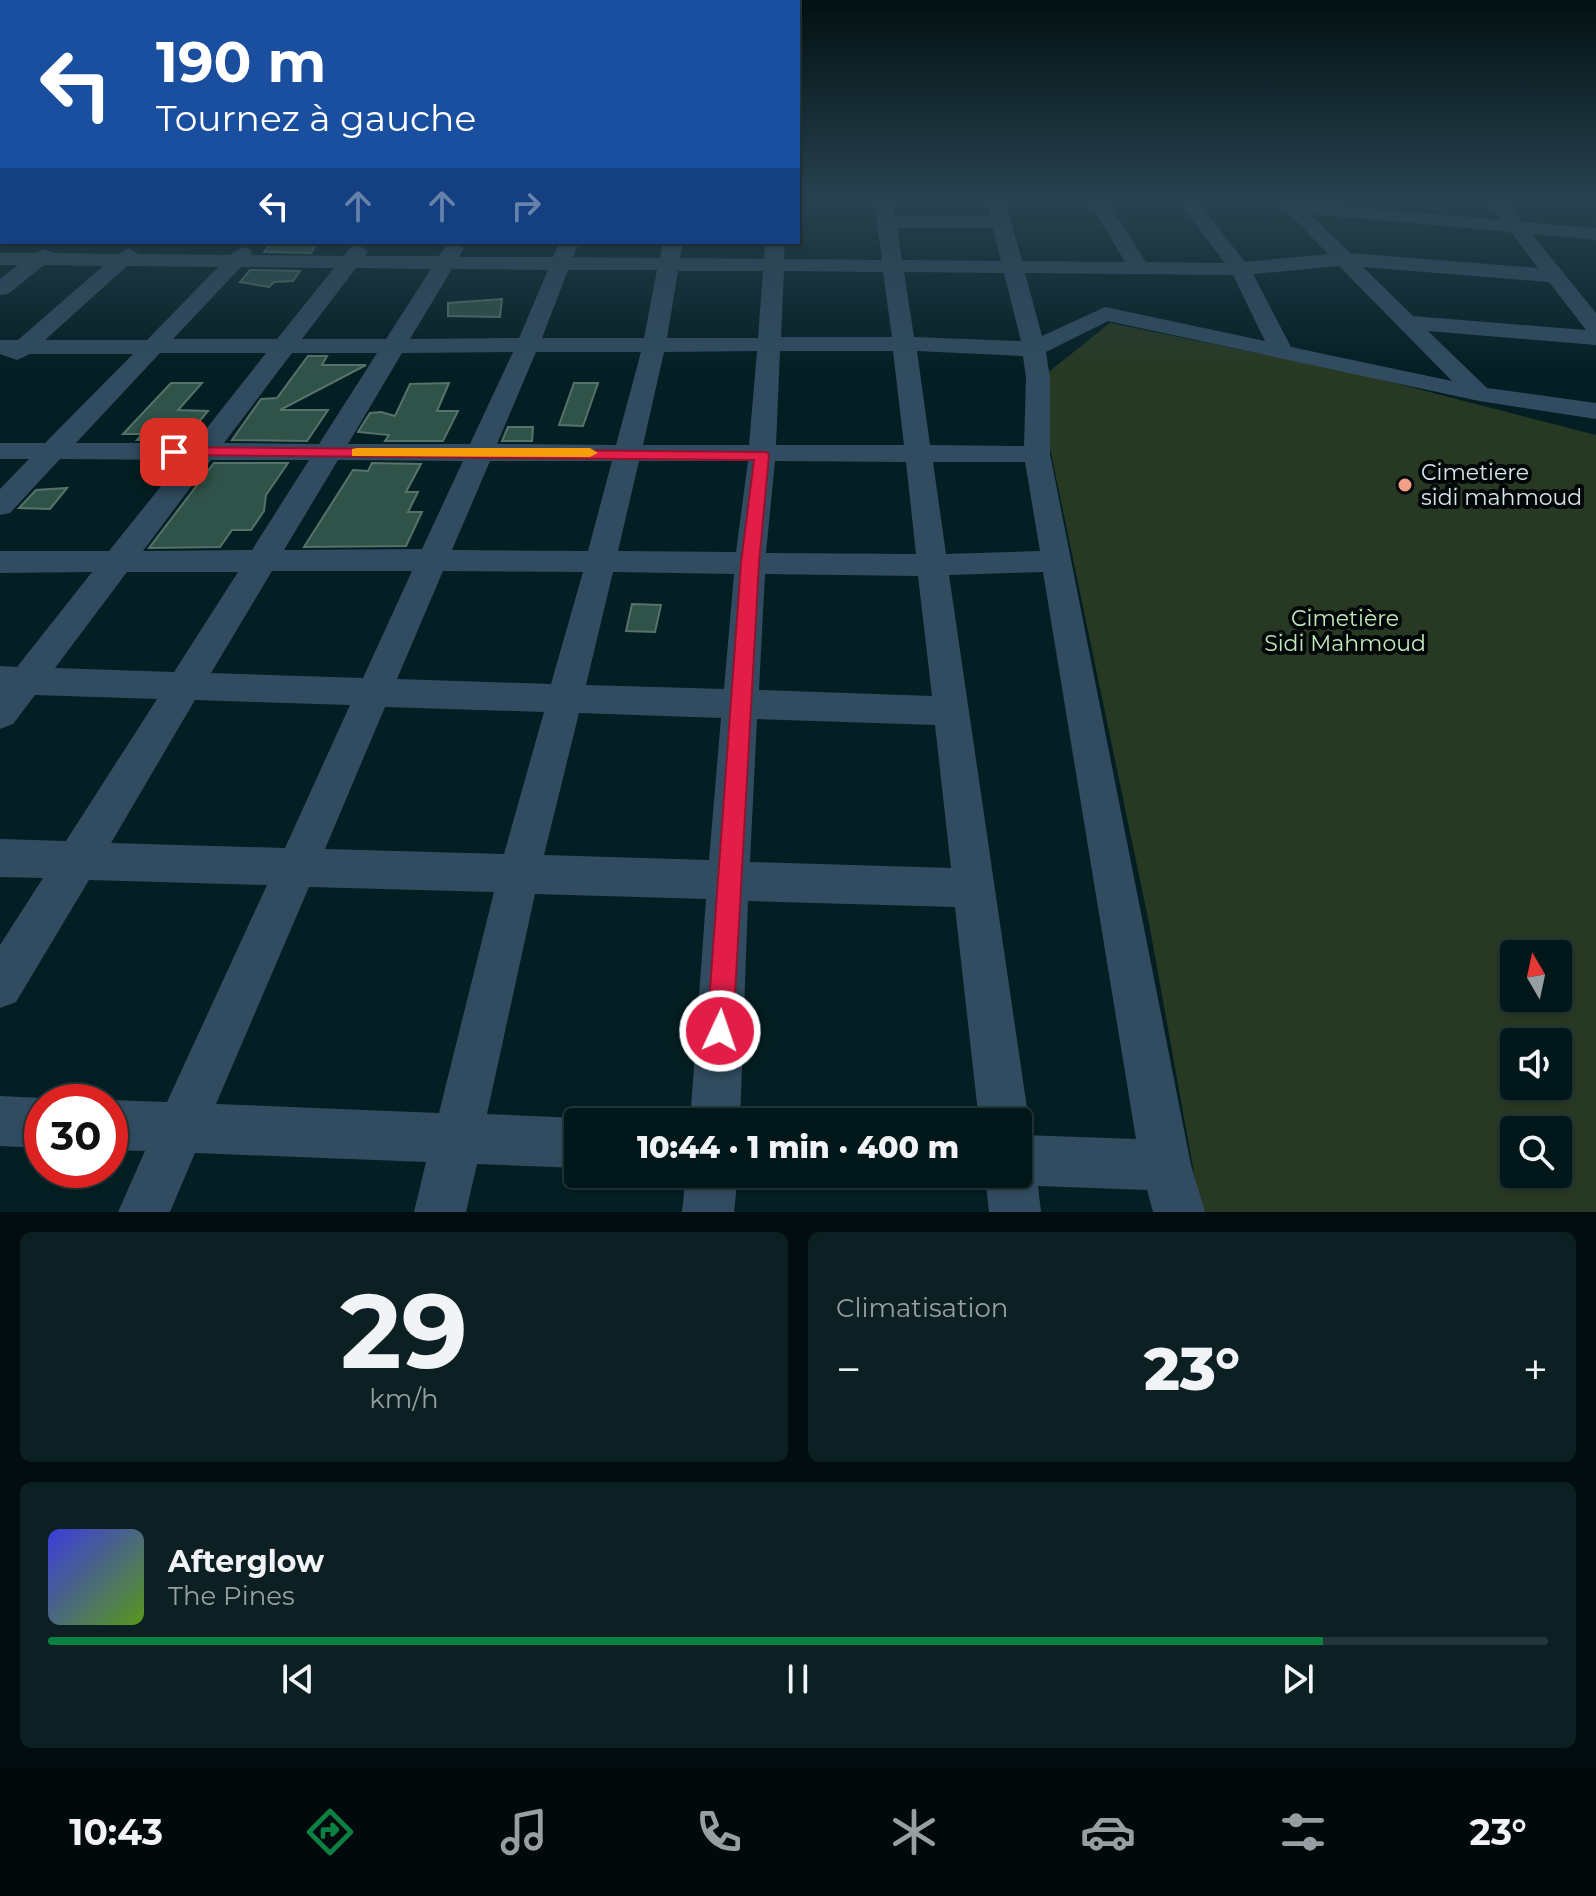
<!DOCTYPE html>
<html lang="fr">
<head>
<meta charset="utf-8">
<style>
	body { margin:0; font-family:Montserrat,sans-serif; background:#0c2023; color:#f1f3f6; height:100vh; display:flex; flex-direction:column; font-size:30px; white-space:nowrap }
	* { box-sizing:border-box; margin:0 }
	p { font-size:26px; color:#969fa2 }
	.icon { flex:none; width:44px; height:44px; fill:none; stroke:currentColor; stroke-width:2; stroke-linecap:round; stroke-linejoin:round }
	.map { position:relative; height:1212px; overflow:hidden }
	.sheet { display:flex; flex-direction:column; gap:20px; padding:20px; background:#010d0e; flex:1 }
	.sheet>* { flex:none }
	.guide { position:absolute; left:0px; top:0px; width:800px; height:244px; box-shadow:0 2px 6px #0004,0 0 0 2px #233639; background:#1a4fa0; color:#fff; overflow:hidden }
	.needle { width:52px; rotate:351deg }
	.controls { position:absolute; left:1500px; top:940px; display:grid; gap:16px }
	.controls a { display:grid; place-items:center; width:72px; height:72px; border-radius:8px; background:#02171a; box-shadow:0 2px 6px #0004,0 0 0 2px #233639; font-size:40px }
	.speed { position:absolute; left:24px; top:1084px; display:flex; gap:16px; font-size:40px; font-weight:700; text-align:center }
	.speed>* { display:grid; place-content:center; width:104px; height:104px; border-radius:50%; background:#02171a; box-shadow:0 2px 6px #0004,0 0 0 2px #233639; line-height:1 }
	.speed .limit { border:12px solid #d22; background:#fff; color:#111 }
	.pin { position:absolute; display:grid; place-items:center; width:68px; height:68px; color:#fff; margin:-34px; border-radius:16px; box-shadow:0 4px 12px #0006 }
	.me { position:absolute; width:88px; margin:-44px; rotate:3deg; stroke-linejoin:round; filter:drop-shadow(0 0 6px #0008) }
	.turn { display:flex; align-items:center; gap:28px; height:168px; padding:0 24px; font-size:36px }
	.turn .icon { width:104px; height:104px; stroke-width:2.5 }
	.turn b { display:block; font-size:56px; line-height:68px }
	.lanes { display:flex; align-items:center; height:76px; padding:0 24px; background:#0003; justify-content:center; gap:40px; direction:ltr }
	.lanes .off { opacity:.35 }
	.big { font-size:60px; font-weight:800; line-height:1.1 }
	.sheet .widget { flex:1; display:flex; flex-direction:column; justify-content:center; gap:12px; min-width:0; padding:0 28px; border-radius:12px; background:#0c2023 }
	.sheet .dial { align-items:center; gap:0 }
	.dial b { font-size:104px; line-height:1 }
	.song { display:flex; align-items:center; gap:24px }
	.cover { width:96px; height:96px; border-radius:12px; background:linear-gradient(135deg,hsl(240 70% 55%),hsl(90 70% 35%)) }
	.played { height:8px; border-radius:4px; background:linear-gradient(90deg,#0b8043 85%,#233639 85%) }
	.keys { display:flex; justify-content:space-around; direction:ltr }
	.heat { display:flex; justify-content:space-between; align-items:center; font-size:44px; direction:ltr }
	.sheet .tiles { flex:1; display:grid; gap:20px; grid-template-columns:1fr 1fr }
	.widget:last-child { grid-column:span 2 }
	.trip { position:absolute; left:564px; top:1108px; width:468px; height:80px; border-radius:8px; background:#02171a; box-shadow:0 2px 6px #0004,0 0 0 2px #233639; font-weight:800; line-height:80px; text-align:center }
	.dock { display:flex; height:128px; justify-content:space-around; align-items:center; background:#01090a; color:#969fa2 }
	.dock .icon { width:56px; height:56px }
	.dock .on { color:#0b8043 }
	.dock b { font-size:36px; color:#f1f3f6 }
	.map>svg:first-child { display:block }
	.green { fill:#283923; fill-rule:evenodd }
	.building { fill:#305349; stroke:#567269; stroke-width:2 }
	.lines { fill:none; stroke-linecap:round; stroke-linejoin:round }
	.minor { fill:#314c60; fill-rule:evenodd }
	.route { fill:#e11d48; stroke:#92132f; stroke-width:2 }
	.slow { fill:#f59e0b }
	.poi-dot { fill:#f49e86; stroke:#010709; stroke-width:3 }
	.labels { text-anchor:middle; stroke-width:8; stroke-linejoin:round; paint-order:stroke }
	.poi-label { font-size:22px; fill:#d5e5e7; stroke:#010709; text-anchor:start }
	.park-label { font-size:22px; fill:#c3e8b8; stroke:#010709 }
</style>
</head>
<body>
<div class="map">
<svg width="1596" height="1212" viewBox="0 0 1596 1212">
	<rect width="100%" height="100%" fill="#031f23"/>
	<path class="green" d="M1110,323L1360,374L1596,435V1212H1201L1149,923L1043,415L1046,374ZM1514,954H1558V998H1514ZM1514,1042H1558V1086H1514ZM1514,1130H1558V1174H1514Z"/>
	<path class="building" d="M272,242H317L311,253L264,252Z
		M250,270L300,271L293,281L274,282L269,287L240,282Z
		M502,299L500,317L448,316V303Z
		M308,356H327L322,365H366L280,410H328L307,441L232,440L261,399L277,398Z
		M171,383H202L178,410L208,411L184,440H137L142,434H123Z
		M449,383L437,411H458L443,441H385L389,435L358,432L370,413L381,412L395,416L410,384Z
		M574,383H598L583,426L559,425Z
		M508,427H533L532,441H502Z
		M214,463H288L266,495L264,511L251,530H232L220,547L149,548Z
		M372,463L421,464L406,492H418L408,512H422L406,546L304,547L353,470L368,471Z
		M67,488L50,509L19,508L36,490Z
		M632,604L661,605L655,632L626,631Z"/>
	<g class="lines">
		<path class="minor" d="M874,201H892L895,216H991L987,201H1005L1022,261L1125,262L1089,201H1107L1146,262L1225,263L1178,201H1197L1245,262L1328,254L1277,201L1501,220L1487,201H1506L1522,222L1596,228V240L1532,234L1596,313V345L1428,331L1487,388L1596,403V419L1479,401L1108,321L1046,352L1050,378V454L1191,1165L1205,1212H1153L1147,1190L1038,1186L1041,1212H989L985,1174H1018V1122H979L955,907L748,901L740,1122H690L706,899L535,894L487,1114L578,1118L588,1122H578V1168L477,1164L466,1212H414L426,1162L195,1153L170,1212H118L145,1151L110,1150V1102H106L110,1100L167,1102L267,885L89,880L16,1002L0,1008V945L43,878L0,877V839L66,841L157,699L35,695L13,724L0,729V666L17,667L92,572L0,573V551H109L182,460L60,459L10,513L0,515V489L29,459H0V443H45L133,354H30L17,360L0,354V340H18L103,266L44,265L8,294L0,295V279L18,265H0V253H35L45,249L54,253L117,254L129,248L139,254L230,255L243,247L250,249L252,255L344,256L351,247L358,245L368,251L365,256H439L447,244L454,242L464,248L459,257H553L560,242H576L578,245L573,257L660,258L663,242H683L680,258L764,259L765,242H785L784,259L882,260ZM1310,214L1511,232L1538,268L1350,253ZM897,228H993L1001,261L902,260ZM127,266L218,267L147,340H45ZM1339,266L1452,381L1291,347L1253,274ZM241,267L334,268L277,339H173ZM1363,267L1549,282L1586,330L1413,316ZM356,268L431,269L386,339H302ZM452,269L548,270L519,338L410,339ZM568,270H657L644,338H542ZM678,271H763L758,338H667ZM784,271L883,272L892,337H781ZM904,272L1004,273L1021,341L914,337ZM1025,273L1233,275L1265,341L1105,307L1042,336ZM757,351L749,445H643L664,352ZM780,351H893L904,445H776ZM917,351L1023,356L1026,378L1024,446L930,445ZM513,352L470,444H348L402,353ZM536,352H641L616,445L497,444ZM160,353H266L195,443H76ZM292,353H377L319,444L224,443ZM211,460H309L252,550L143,551ZM338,460L463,461L422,549L284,550ZM490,461H612L588,551L452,550ZM639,461H748L736,552L618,551ZM775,461L906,462L916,554L766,553ZM933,462H1025L1040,551L946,554ZM272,571H412L363,678L211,673ZM443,571L583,572L551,684L397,679ZM127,572H238L174,672L55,668ZM613,572L734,574L724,689L586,685ZM1043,572L1136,1139L1023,1135L1029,1122L949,575ZM765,574L918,576L932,696L759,690ZM195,700L350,705L285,848L111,843ZM385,707L544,712L504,854L325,849ZM579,713L721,718L709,860L544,855ZM757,719L935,725L951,868L750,862ZM309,887L494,892L439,1113L216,1104Z
			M0,1096L42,1098L51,1102H42V1148L0,1146Z
			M686,1174H738L734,1212H682Z"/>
	</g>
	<linearGradient id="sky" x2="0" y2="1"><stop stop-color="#021113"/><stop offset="0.54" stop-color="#284250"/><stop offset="1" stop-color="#284250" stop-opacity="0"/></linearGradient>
	<rect width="1596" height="371" fill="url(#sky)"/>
	<path class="route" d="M174,447L767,452L769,455L759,563L733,1031L729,1041L720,1044L711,1041L707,1031L741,563L754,460L169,455L167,452Z"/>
	<path class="slow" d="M357,448H590L598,453L590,457L352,456V449Z"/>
	<circle class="poi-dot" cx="1405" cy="485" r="8"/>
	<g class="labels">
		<g class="poi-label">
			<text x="1421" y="480">Cimetiere<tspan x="1421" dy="25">sidi mahmoud</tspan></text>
		</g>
		<g class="park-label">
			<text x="1345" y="626">Cimetière<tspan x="1345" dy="25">Sidi Mahmoud</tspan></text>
		</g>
	</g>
</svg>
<div class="controls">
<a><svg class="needle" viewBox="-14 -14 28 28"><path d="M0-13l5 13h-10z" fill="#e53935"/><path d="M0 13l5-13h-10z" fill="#969fa2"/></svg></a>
<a><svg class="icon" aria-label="sound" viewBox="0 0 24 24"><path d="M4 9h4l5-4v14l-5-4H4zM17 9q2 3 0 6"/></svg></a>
<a><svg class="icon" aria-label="search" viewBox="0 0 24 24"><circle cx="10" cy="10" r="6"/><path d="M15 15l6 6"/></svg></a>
</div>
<div class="speed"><div class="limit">30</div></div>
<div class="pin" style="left:174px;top:452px;background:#d93025"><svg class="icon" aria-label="arrive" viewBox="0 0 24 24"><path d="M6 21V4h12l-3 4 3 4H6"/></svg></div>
<svg class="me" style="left:720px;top:1031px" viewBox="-20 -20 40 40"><circle r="17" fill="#e11d48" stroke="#fff" stroke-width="3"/><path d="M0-11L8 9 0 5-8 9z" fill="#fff"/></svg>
<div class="trip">10:44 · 1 min · 400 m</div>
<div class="guide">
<div class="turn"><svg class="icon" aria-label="left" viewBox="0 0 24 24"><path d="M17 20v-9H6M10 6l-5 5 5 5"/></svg><div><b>190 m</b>Tournez à gauche</div></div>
<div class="lanes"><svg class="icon" aria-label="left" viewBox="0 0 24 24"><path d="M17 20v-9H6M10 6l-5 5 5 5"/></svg><svg class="icon off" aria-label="ahead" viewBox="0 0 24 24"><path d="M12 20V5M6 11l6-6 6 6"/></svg><svg class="icon off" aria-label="ahead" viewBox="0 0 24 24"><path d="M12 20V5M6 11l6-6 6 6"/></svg><svg class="icon off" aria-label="right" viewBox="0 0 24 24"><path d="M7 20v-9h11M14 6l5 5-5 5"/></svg></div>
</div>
</div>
<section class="sheet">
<div class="tiles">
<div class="widget dial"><b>29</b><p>km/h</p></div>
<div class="widget"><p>Climatisation</p>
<div class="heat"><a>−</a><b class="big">23°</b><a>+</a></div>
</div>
<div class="widget">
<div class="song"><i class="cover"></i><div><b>Afterglow</b><p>The Pines</p></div></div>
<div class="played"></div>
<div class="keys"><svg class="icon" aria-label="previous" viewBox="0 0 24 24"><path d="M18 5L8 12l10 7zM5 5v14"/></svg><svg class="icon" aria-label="pause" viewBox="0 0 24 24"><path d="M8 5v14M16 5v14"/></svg><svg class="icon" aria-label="next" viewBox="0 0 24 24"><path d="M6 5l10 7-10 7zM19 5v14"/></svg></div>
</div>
</div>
</section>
<nav class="dock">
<b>10:43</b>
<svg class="icon on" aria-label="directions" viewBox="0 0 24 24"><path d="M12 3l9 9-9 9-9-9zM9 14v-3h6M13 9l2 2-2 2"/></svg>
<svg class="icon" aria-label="music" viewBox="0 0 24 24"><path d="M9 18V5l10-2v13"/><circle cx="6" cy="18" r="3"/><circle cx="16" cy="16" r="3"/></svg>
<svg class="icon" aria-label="phone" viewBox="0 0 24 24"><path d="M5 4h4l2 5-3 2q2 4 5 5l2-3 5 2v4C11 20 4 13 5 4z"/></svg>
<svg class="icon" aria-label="climate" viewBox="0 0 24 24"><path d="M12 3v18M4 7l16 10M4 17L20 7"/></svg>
<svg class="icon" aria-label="car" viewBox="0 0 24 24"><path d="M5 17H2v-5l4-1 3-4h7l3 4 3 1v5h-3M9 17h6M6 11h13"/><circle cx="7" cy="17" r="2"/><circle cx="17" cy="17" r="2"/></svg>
<svg class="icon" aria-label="filters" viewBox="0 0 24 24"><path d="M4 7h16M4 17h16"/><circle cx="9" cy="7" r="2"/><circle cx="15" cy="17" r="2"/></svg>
<b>23°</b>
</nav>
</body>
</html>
